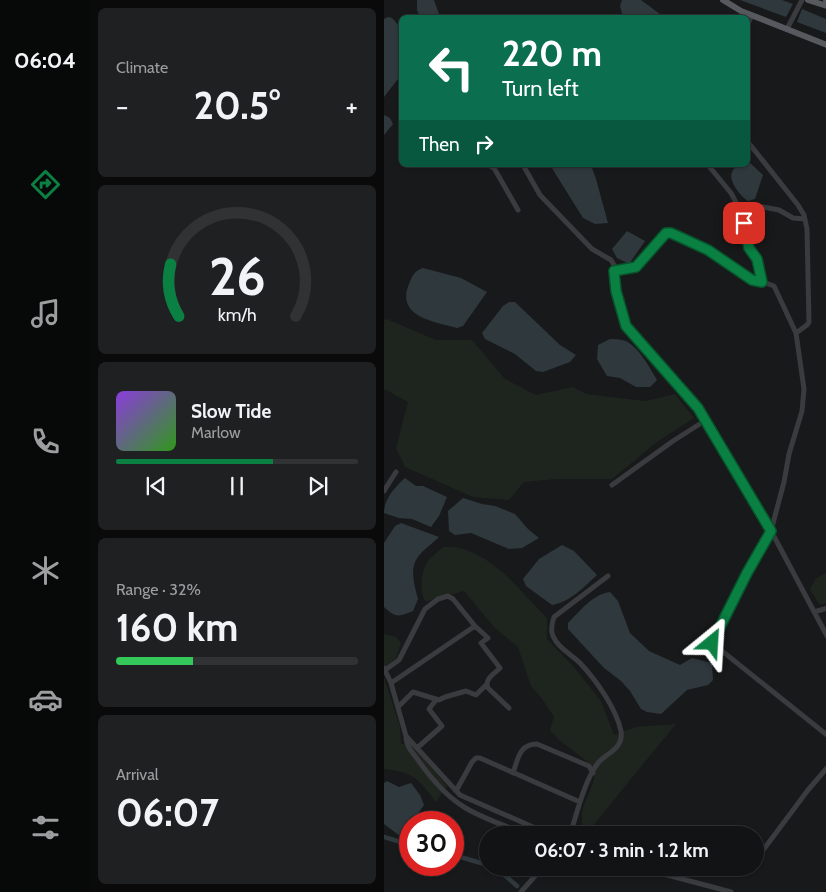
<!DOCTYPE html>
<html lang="en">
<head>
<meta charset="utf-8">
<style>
	body { margin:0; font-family:Cabin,sans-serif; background:#1f2022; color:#f1f3f6; height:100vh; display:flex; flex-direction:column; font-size:19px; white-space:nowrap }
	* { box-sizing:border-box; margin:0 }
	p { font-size:16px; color:#9c9ea0 }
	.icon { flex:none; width:28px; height:28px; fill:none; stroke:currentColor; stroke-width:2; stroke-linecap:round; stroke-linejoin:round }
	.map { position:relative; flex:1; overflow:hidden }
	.drawer { display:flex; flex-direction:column; gap:8px; padding:8px; background:#0a0a0b; width:294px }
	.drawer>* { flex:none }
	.top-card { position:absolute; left:15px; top:15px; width:351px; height:152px; border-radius:8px; box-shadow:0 1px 4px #0004,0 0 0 1px #313234; background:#0b6e4f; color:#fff; overflow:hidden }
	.speed { position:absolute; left:15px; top:811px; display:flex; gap:10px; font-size:25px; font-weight:700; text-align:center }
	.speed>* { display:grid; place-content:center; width:65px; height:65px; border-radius:50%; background:#121314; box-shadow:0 1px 4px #0004,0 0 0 1px #313234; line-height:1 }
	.speed .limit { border:8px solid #d22; background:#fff; color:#111 }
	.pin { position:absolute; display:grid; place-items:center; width:42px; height:42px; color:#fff; margin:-21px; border-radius:10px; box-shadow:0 2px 8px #0006 }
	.me { position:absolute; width:55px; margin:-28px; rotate:27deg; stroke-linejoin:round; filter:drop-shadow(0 0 4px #0008) }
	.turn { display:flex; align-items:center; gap:18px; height:105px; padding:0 20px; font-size:22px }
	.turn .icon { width:65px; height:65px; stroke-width:2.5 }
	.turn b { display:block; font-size:35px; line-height:42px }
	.then { display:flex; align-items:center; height:48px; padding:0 20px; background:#0003; gap:10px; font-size:19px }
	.big { font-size:38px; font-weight:700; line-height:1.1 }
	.drawer .card { flex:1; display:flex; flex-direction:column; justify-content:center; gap:8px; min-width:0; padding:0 18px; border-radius:8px; background:#1f2022 }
	.drawer .dial { align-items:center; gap:0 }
	.dial svg { height:130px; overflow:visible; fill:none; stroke:#313234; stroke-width:7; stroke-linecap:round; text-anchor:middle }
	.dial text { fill:#f1f3f6; stroke:none }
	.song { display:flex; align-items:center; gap:15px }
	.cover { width:60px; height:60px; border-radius:8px; background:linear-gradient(135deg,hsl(270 70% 55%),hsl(110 70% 35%)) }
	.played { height:5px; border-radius:2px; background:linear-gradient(90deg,#0b8043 65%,#313234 65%) }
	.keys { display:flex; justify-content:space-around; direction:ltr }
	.heat { display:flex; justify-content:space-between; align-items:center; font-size:28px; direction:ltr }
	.charge { height:8px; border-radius:4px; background:linear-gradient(90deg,#34c759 32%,#313234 0) }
	.trip { position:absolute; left:95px; top:826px; width:285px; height:50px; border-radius:25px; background:#121314; box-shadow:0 1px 4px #0004,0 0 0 1px #313234; font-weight:700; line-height:50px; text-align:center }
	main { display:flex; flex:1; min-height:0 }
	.dock { display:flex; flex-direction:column; width:90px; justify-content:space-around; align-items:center; background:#070808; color:#9c9ea0 }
	.dock .icon { width:35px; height:35px }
	.dock .on { color:#0b8043 }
	.dock b { font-size:22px; color:#f1f3f6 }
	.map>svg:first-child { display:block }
	.green { fill:#1e251e }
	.water { fill:#2f393d }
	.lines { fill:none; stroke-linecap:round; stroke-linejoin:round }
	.canal { stroke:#2f393d; stroke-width:4.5 }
	.minor { stroke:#393b3f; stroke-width:5 }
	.major { stroke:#56595e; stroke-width:6 }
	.route-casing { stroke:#07532c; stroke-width:12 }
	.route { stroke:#0b8043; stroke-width:9 }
</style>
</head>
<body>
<main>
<nav class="dock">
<b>06:04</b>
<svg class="icon on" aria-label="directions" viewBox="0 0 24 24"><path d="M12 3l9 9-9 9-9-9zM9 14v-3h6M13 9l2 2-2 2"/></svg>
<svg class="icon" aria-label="music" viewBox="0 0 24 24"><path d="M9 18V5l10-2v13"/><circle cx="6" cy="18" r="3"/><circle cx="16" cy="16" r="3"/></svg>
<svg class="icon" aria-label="phone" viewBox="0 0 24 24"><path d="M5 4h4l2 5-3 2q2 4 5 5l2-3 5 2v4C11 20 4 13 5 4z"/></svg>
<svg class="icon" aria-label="climate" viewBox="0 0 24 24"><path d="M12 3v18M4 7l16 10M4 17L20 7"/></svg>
<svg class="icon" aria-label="car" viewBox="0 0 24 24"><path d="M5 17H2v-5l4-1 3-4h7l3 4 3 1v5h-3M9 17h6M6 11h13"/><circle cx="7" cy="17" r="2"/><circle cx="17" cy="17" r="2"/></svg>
<svg class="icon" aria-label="filters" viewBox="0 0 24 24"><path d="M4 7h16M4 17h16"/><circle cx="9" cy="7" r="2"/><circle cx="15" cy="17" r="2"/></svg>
</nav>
<section class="drawer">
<div class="card"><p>Climate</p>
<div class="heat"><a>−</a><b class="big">20.5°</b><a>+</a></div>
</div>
<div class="card dial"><svg viewBox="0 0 100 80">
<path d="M14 69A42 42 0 1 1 86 69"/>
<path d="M14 69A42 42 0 0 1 9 37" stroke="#0b8043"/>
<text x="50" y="56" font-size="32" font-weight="700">26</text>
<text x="50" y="72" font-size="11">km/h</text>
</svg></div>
<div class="card">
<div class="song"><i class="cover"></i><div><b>Slow Tide</b><p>Marlow</p></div></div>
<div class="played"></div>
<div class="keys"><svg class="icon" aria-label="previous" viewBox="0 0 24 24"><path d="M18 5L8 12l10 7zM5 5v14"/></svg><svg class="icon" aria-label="pause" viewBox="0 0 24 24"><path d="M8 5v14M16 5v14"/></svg><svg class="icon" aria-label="next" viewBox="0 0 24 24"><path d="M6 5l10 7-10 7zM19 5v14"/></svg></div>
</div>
<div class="card"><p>Range · 32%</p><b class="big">160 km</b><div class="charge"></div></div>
<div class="card"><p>Arrival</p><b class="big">06:07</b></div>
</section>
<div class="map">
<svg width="443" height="892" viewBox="0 0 443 892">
	<rect width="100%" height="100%" fill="#18191a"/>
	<path class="green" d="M3,319L52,340H88L121,379L152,395L189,387L202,394L261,401L291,394L310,418L273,442L228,479H172L140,482L125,500L89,497L21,467L12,448L24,402L0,389V320Z
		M59,547C64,547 70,546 75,548C111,556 138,593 163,618V639L189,666L217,701L230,735L252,727L292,724L206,829H199C194,804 206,799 210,778C210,775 209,770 209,766L175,740L166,730L170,717L159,700L147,686L134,647L111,628L80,591L69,594H62L42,602C35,593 37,574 42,564C45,558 54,552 59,547Z
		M442,573V603L436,605L426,590L431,579Z
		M0,634L12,637L17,643L12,658L0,669Z
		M0,677L16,727L17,744H27L63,786L52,802C33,778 32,773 0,769Z"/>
	<path class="water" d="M33,0H50L56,17H36L33,10Z
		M238,0H257L280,17H239L236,6Z
		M356,0H398L409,4L402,17Z
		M418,9L442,19V33L413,22Z
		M4,17L8,18L17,28V75L0,97V19Z
		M0,115L6,118L9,124L0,135Z
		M364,161L379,175L371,199L364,201C357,197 344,181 348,172C349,169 352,167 353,165H364Z
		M166,165H207L212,179L224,223L211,224L199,218Z
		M243,231L261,241L245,264L233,258L228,249Z
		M39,268L77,278L103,292L79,326L73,328C51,322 11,317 25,284C28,276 30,271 39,268Z
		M125,302H131L176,345L192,355L186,362L159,372L152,371L131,354L101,339L98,333L119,306Z
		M226,339C230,339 234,339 238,340C252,342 266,368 273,380L266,387H252L236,378L223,376L213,359L214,345Z
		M21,478L32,486H39L63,497L55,516L47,527L28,519L15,518L0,513C0,499 11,487 21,478Z
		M79,498L98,504L111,506L131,514L144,529L155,538L138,548L125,549L87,533L71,535L65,531L64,511Z
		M17,523L55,537C48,544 37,551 32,560C26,570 31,588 34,599L29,611C14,617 12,618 0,607V543L11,526Z
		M178,545L190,551L213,575C200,587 186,602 168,605L142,586L139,579L155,559Z
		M226,592L234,601L246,633L265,651L296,665L308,658L328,663L329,680L324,685L303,690L277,714L263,712L257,709L246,691L237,681L220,668L184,629V623C196,611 209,594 226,592Z
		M3,781L15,787L27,783L36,795L40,805L28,822H26L25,827L16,836L0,824V783Z"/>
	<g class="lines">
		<path class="canal" d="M0,837L26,845
			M69,855L104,865
			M109,868L117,872L133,886"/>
		<path class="minor" d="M364,24L368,15
			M403,29L418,0
			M364,142L414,205L420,215L423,229L425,322L423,325L412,333
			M104,165L110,168L134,210
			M139,165L156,195L208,249L227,260L230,265L232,291L242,325L315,408L385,527L443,636
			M324,165L347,193L354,206L365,210L379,207L395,210L409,218L421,219
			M365,210L360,223L365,248L373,259L379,282L390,286L412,333L420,389L418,411L405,454L400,482L387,531L363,573L328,643L443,735
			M230,271L252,267L282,233H287L324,250L368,280L379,282
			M228,485L289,441L322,420
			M0,491L12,472
			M430,612L443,608
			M0,668L7,683L22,736L76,795L167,835
			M1,670L15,660L41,609L54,599L64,596L69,599L91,626L104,638L97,643L116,668C110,674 100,679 104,688L125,708
			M7,683L91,626
			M14,707L29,692L55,700L61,697L82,691L92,695L102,685
			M22,736C21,745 29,753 34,760C46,777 62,796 80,807C99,819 123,826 144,835
			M33,748L58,726L45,709L52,700
			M129,773C134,759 135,744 153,744L205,766L209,773
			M72,791L88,762L92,758H96L196,802
			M186,835C192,816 201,779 214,763C222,753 240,749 237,731C232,708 212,680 196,663C187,654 174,648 169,636C166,630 168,623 170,617L224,576
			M371,861L424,790L443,768
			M257,868L347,892
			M137,892L158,868"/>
		<path class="major" d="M339,0L357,11L443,45
			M424,0L443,6
			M442,0H443"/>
	</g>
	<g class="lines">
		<g class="route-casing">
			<path id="route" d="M328,643L363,573L387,531L314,408L242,326L232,291L230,271L252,267L282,233H287L324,250L368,280L378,282L373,259L365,248L360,223"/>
		</g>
		<use href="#route" class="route"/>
	</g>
</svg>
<div class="speed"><div class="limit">30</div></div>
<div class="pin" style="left:360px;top:223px;background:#d93025"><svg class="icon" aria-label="arrive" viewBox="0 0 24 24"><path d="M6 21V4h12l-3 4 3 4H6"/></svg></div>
<svg class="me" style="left:328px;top:643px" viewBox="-20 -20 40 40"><path d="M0-17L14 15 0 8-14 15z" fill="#0b8043" stroke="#fff" stroke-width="4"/></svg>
<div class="trip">06:07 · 3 min · 1.2 km</div>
<div class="top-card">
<div class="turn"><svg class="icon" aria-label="left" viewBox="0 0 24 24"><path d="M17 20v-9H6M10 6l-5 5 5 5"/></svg><div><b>220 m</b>Turn left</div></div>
<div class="then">Then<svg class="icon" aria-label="right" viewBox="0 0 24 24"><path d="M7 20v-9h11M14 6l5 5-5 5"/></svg></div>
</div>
</div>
</main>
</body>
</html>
